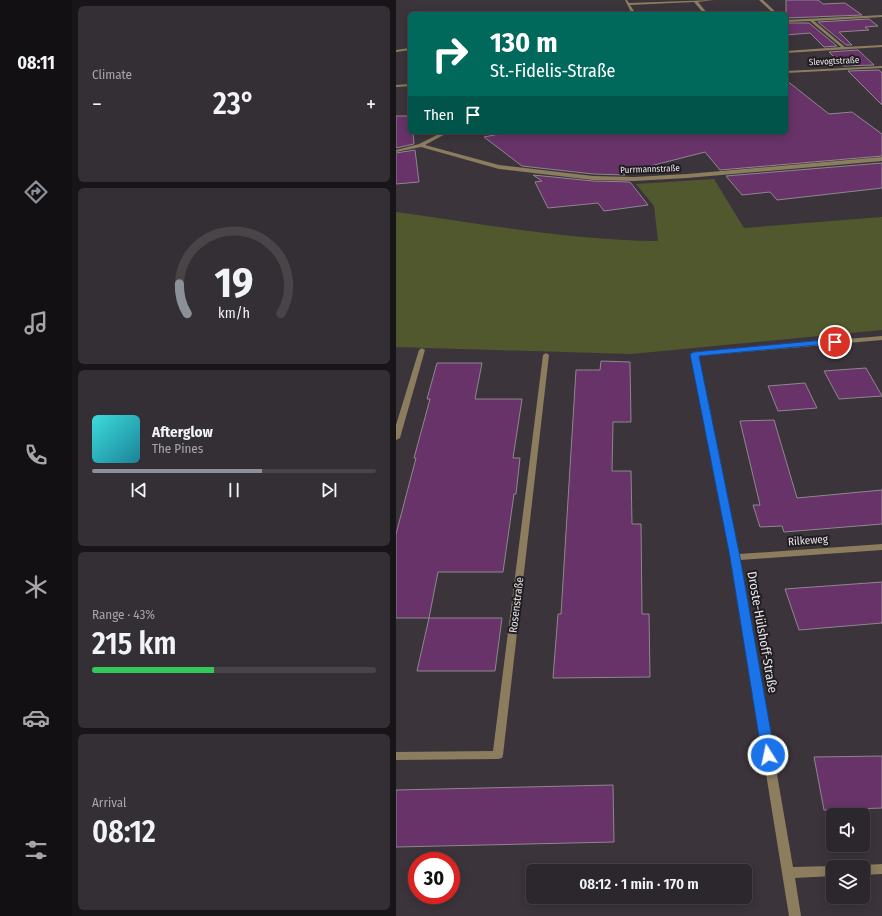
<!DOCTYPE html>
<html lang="en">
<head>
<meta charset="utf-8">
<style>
	body { margin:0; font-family:"Fira Sans Condensed",sans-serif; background:#342f34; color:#f1f3f6; height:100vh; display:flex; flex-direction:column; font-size:15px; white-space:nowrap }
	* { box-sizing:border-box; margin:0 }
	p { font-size:13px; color:#a6a5a9 }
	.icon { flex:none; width:22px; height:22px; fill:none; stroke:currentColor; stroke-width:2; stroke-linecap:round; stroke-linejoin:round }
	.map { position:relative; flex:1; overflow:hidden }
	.sheet { display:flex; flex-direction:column; gap:6px; padding:6px; background:#181518; width:324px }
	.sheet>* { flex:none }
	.guide { position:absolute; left:12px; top:12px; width:380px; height:122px; border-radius:6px; box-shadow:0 2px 10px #0003,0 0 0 1px #484448; background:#00695c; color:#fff; overflow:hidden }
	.buttons { position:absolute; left:430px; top:808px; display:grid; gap:8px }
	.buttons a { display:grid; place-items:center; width:44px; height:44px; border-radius:6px; background:#2c272c; box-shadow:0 2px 10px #0003,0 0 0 1px #484448; font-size:20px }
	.speed { position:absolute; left:12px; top:852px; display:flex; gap:8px; font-size:20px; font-weight:700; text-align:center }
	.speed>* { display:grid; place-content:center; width:52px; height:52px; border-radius:50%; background:#2c272c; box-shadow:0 2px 10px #0003,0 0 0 1px #484448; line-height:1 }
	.speed .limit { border:6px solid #d22; background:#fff; color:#111 }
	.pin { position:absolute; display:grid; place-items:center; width:34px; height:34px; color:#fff; margin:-17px; border:2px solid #fff; border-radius:50%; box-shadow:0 1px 4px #0007 }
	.me { position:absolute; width:44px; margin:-22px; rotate:350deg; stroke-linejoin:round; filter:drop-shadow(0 0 3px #0008) }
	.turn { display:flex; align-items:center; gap:14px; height:84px; padding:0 16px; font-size:18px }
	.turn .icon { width:52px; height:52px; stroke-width:2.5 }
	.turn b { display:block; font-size:28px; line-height:34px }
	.then { display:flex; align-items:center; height:38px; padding:0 16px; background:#0003; gap:8px; font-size:15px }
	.big { font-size:30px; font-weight:600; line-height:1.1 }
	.sheet .tile { flex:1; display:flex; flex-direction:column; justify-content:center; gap:6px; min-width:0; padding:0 14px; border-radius:6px; background:#342f34 }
	.sheet .dial { align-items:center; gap:0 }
	.dial svg { height:104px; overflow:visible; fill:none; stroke:#484448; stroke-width:7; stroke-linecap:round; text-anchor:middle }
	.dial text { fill:#f1f3f6; stroke:none }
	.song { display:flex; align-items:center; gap:12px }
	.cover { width:48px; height:48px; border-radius:6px; background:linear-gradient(135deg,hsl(180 70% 55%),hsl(190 70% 35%)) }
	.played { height:4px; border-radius:2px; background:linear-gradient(90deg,#8c9099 60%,#484448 60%) }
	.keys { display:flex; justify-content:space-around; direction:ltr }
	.heat { display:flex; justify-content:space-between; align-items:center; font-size:22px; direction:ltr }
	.charge { height:6px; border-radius:3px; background:linear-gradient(90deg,#34c759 43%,#484448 0) }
	.trip { position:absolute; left:130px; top:864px; width:226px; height:40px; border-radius:6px; background:#2c272c; box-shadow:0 2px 10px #0003,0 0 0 1px #484448; font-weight:600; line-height:40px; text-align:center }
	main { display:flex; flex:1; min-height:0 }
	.menu { display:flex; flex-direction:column; width:72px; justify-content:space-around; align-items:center; background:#121012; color:#a6a5a9 }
	.menu .icon { width:28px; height:28px }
	.menu .on { color:#8c9099 }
	.menu b { font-size:18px; color:#f1f3f6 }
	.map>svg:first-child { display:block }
	.green { fill:#52582d }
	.building { fill:#673368; stroke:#8f868f }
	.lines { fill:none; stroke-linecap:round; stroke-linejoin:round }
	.street { fill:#8b7d5e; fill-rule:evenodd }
	.route { fill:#1a73e8; stroke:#114b97 }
	.labels { text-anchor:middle; stroke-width:4; stroke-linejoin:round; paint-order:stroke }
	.far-street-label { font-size:9px; fill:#e9e4e9; stroke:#201d20 }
	.street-label { font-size:11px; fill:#e9e4e9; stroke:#201d20 }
	.near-street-label { font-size:13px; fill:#e9e4e9; stroke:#201d20 }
</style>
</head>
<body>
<main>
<nav class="menu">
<b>08:11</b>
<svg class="icon on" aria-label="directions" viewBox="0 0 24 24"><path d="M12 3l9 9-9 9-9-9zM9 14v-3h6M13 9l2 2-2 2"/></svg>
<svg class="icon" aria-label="music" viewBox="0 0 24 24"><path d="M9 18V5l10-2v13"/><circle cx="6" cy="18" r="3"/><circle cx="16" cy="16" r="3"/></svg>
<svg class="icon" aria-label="phone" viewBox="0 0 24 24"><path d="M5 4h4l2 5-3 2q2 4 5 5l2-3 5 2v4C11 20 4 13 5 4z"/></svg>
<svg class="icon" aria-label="climate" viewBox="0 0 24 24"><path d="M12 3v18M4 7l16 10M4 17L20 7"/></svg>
<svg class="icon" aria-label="car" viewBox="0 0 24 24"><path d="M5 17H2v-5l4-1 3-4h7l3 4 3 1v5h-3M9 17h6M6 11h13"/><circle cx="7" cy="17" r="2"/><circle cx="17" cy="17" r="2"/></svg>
<svg class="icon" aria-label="filters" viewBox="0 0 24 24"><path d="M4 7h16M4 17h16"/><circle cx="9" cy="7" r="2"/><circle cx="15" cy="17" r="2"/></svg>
</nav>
<section class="sheet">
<div class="tile"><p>Climate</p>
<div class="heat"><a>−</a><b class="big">23°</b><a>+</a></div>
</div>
<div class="tile dial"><svg viewBox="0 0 100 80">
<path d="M14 69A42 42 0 1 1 86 69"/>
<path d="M14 69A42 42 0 0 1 8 46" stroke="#8c9099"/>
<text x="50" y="56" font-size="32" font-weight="700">19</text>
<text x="50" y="72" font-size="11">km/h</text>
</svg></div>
<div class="tile">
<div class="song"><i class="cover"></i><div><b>Afterglow</b><p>The Pines</p></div></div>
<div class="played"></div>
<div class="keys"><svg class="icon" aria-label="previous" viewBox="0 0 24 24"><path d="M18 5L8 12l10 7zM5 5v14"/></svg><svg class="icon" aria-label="pause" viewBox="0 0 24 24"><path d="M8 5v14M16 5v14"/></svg><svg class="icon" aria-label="next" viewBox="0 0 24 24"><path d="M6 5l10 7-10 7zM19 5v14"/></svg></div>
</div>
<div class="tile"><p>Range · 43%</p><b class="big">215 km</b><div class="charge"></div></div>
<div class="tile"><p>Arrival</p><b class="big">08:12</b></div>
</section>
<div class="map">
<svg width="486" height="916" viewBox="0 0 486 916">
	<rect width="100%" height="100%" fill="#3b343b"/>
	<path class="green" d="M318,179L348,228L486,217V330L235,354L0,347V212C87,224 174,240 262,241L258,206L240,184Z"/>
	<path class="building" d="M390,0H422L427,4L449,3L466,15L390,18Z
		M473,19L482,26L469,27L473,30L443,32L456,45H450L422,22Z
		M390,23H413L441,46L428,47L414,33L390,35Z
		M462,50L478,65L447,66L433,52Z
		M483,70L486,73V105L452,71Z
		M390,80L433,114L456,112L486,134V156L324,170L309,152L227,173L229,175L197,174L126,166L88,137L114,132H390Z
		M0,116H14V132H17L18,144L0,148Z
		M19,150L23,182L0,184V153Z
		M486,163V188L381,200L374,192L346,195L330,176Z
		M137,175L197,181L234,182L252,205L208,211L202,203L152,208L139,182L146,181Z
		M205,361L234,362L235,422H217L216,471H235L236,524H245L246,614H253L254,677L157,678L162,614H165L180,370H204Z
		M41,363H86L79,399H126L117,458H124L120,494H118L107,572H42L33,618H0V534L20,458H18L34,399H31Z
		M470,368L486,396L443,399L428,371Z
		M409,383L421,408L382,411L372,386Z
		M378,420L401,498L486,490V524L388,532L386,526L364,527L357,505H364L344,421Z
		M486,582V623L403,630L389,589Z
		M33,618H106L99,671H21Z
		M486,756V808L428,810L418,757Z
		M217,785L218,842L0,847V790Z"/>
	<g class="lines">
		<path class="street" d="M229,0H231L233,3L318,0L302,2L312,14H308L298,2L234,5L240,14H236Z
			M363,0H367L382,14H378Z
			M486,15V17L418,21L449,47L486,45V47L390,53V51L445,47L414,21L390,22V20Z
			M14,48V50L0,52V50Z
			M486,66V68L390,73V71Z
			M14,84V86L0,87V85Z
			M47,132H53L29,145L103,165L197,176L238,177L291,174L486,157V161L291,178L238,181L197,180L103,169L25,147L0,152V150L23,144Z
			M486,336V340L302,356L343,554L486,544V550L344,560L397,867L437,866L441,867H437V876L399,878L405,916H393L335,557L295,354L298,352Z
			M26,348L29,350L4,438L0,440V425L23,350Z
			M150,353L153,355L107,755L106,758L102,759L0,760V752L97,751L147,355Z
			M486,864V874L467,875V867H462L467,865Z"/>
	</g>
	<path class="route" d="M439,339L443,342L442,343L303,356L344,557L379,755L377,759L372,760L368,759L366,755L334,557L294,354L298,352Z"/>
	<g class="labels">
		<g class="far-street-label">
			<text transform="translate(438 61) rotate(-3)" y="3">Slevogtstraße</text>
			<text transform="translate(254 169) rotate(-2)" y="3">Purrmannstraße</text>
		</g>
		<g class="street-label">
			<text transform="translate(412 540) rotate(-4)" y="4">Rilkeweg</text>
			<text transform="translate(120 605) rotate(-83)" y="4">Rosenstraße</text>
		</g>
		<g class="near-street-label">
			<text transform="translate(367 632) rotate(80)" y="5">Droste-Hülshoff-Straße</text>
		</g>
	</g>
</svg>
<div class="buttons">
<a><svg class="icon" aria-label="sound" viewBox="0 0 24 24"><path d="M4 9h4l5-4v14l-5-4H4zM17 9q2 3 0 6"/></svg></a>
<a><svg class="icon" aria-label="layers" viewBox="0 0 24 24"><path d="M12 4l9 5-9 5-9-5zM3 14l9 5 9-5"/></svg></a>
</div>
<div class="speed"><div class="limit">30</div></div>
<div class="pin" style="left:439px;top:342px;background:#d93025"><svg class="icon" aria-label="arrive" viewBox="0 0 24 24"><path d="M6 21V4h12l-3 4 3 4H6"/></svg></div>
<svg class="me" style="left:372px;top:755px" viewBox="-20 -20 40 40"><circle r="17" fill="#1a73e8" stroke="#fff" stroke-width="3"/><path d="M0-11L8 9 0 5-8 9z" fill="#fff"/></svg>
<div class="trip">08:12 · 1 min · 170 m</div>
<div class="guide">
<div class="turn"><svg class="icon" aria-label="right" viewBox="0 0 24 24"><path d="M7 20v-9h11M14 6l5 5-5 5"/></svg><div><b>130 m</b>St.-Fidelis-Straße</div></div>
<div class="then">Then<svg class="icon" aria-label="arrive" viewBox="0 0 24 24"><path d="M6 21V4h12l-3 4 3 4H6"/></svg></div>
</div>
</div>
</main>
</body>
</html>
